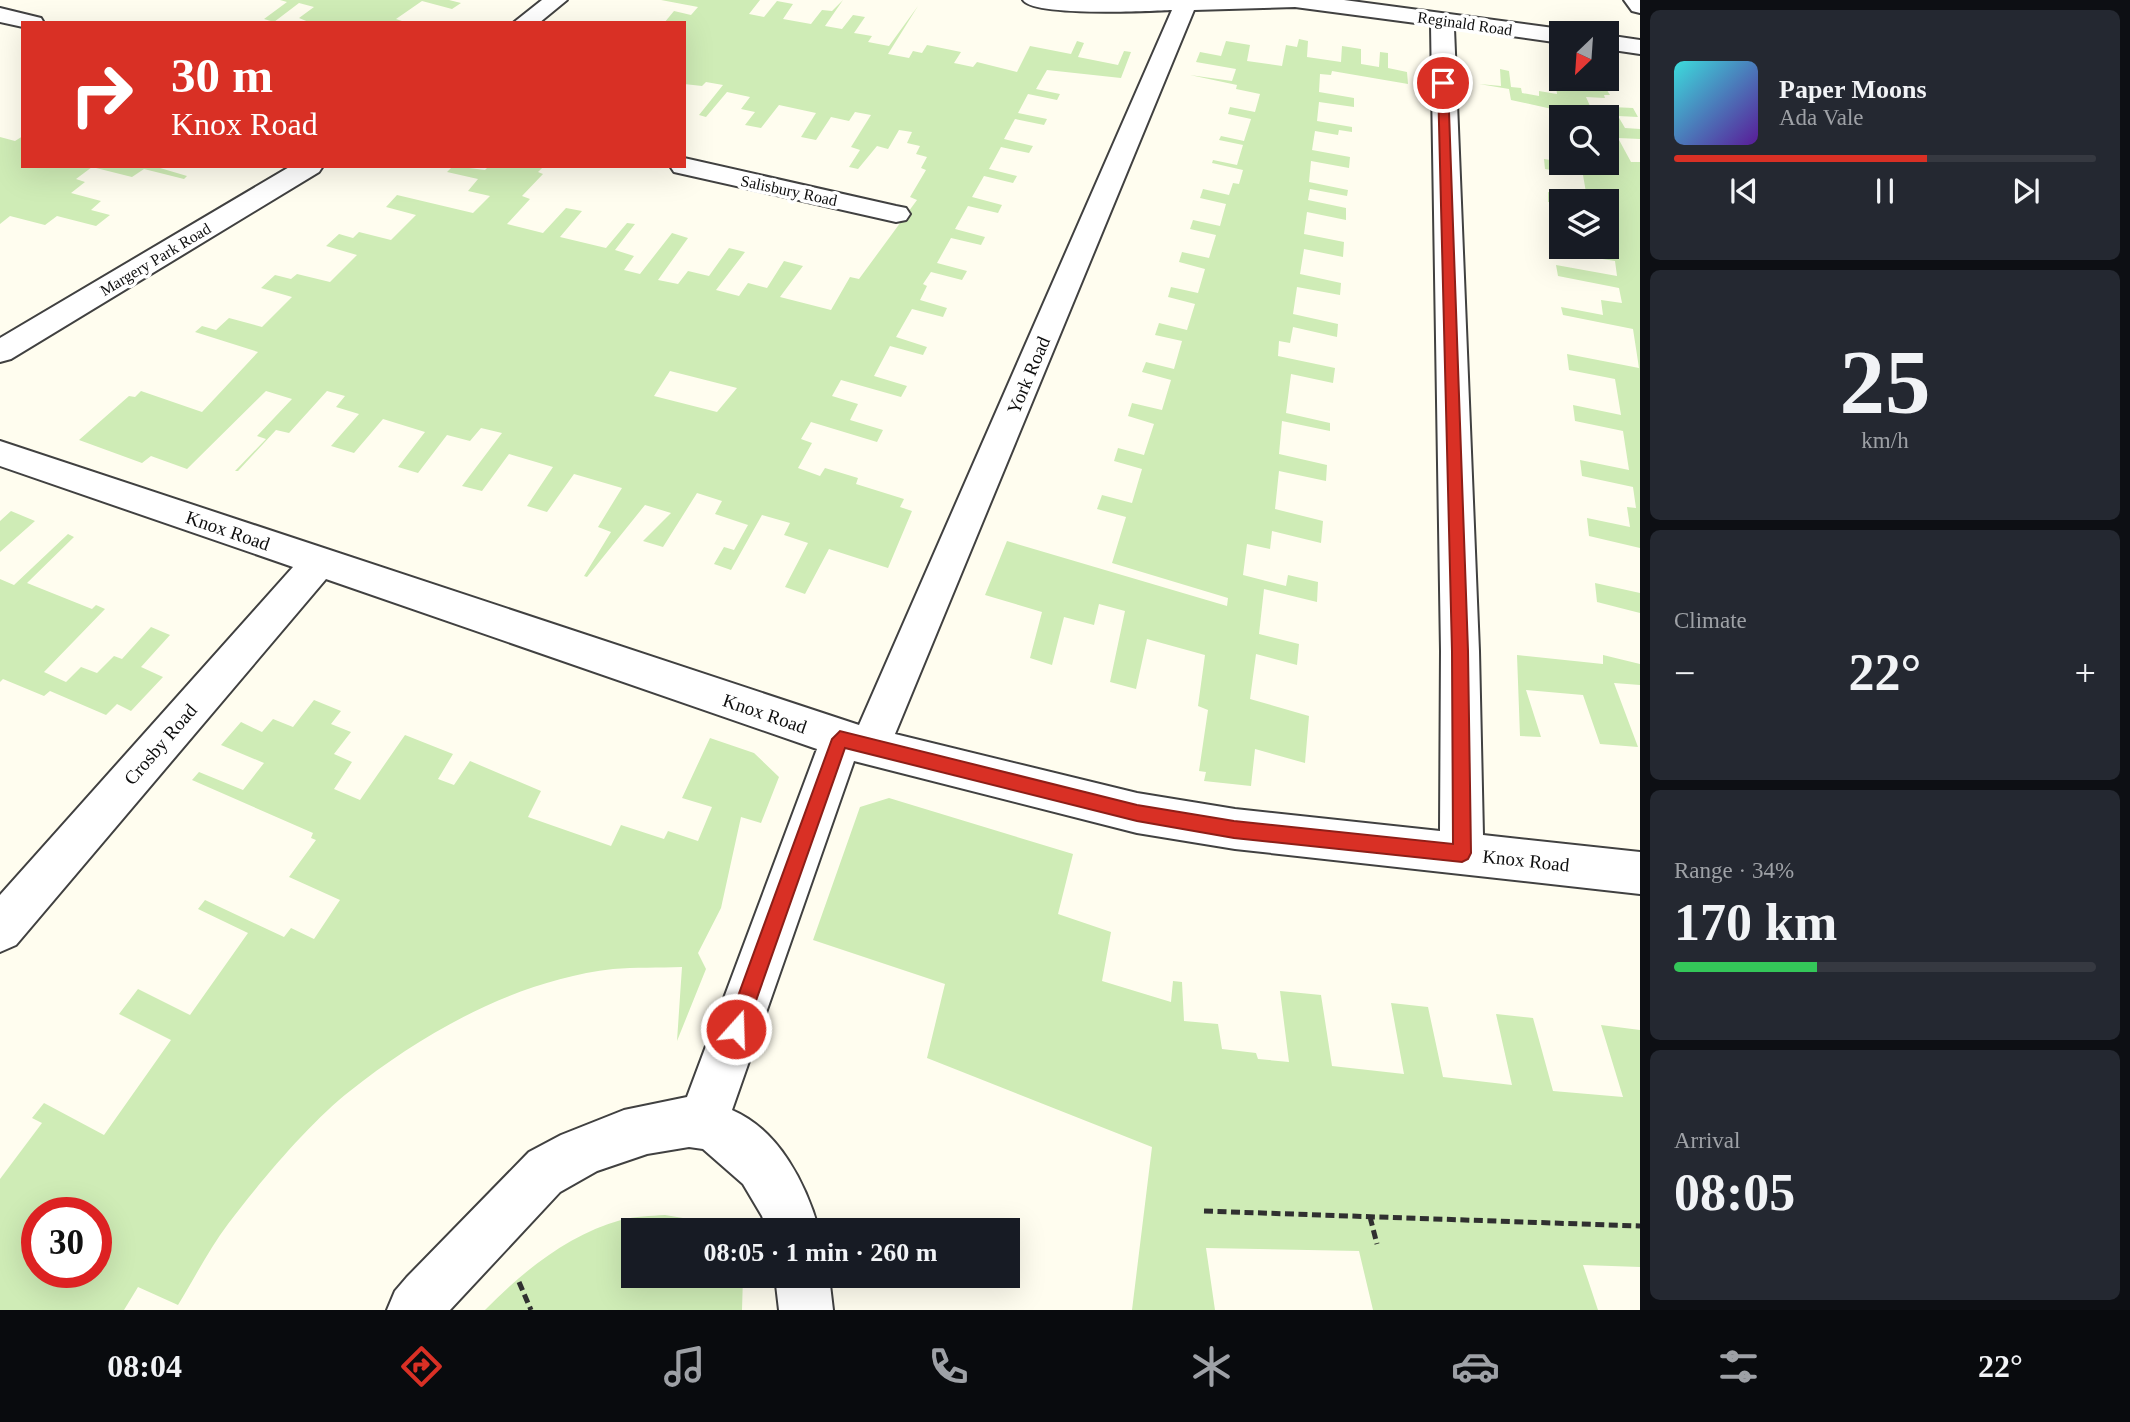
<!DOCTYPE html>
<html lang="en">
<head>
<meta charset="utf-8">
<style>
	body { margin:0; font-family:"Times New Roman",serif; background:#242831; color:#f1f3f6; height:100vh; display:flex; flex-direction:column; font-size:26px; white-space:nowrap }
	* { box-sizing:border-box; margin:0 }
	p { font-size:23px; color:#9ea1a6 }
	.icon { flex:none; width:38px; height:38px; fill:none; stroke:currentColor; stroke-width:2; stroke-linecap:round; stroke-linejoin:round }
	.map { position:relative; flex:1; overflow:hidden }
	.panel { display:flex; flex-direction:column; gap:10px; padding:10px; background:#0d0f14; width:490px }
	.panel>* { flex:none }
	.guide { position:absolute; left:21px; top:21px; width:665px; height:147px; border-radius:0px; box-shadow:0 7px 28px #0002; background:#d93025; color:#fff; overflow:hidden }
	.needle { width:46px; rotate:205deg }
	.fabs { position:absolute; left:1549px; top:21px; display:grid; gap:14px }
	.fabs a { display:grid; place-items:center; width:70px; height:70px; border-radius:0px; background:#171b24; box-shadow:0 7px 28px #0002; font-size:35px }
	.speed { position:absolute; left:21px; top:1197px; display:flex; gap:14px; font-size:35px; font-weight:700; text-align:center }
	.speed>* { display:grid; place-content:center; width:91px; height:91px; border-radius:50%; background:#171b24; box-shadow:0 7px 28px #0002; line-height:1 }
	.speed .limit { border:10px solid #d22; background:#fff; color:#111 }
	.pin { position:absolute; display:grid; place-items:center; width:60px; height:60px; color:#fff; margin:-30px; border:4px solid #fff; border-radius:50%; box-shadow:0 2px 7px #0007 }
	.me { position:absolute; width:77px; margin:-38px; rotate:20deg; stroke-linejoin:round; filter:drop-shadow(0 0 5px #0008) }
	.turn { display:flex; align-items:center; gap:24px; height:147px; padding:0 35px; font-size:32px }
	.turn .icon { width:91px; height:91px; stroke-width:2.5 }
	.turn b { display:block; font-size:49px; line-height:60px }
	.big { font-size:52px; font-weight:800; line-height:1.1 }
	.panel .card { flex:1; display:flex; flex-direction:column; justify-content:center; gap:10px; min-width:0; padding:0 24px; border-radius:10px; background:#242831 }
	.panel .dial { align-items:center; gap:0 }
	.dial b { font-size:91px; line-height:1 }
	.song { display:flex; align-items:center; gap:21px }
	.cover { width:84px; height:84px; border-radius:10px; background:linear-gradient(135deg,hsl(180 70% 55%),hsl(270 70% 35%)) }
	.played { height:7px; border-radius:4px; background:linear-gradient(90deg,#d93025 60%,#363941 60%) }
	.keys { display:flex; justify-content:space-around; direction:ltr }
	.heat { display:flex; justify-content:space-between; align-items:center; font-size:38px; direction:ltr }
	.charge { height:10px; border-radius:5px; background:linear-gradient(90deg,#34c759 34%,#363941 0) }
	.trip { position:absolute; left:621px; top:1218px; width:399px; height:70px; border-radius:0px; background:#171b24; box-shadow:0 7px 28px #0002; font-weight:800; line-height:70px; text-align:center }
	.menu { display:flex; height:112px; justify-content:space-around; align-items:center; background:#090b0e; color:#9ea1a6 }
	.menu .icon { width:49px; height:49px }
	.menu .selected { color:#d93025 }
	.menu b { font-size:32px; color:#f1f3f6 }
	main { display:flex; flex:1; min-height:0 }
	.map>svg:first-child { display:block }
	.green { fill:#cfecb6; fill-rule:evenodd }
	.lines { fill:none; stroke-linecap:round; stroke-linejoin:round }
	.minor-casing { stroke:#414141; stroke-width:4 }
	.path { stroke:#303030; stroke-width:5; stroke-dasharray:9 4.5; stroke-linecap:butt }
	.minor { fill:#fff; fill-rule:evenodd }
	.route { fill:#d93025; stroke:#8d1f18; stroke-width:2 }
	.labels { text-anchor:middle; stroke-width:7; stroke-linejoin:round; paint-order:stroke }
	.far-street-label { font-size:16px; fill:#0e0e0e; stroke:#fff }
	.street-label { font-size:19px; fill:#0e0e0e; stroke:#fff }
</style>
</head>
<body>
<main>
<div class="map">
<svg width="1640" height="1310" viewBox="0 0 1640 1310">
	<rect width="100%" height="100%" fill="#fffdef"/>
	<path class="green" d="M280,0H449L461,3L452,9L422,1L396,19L408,23H311L299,18L314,7L299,3L274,22L264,19L287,2Z
		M661,0H760L749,14L764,17L777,1L793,4L783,19L811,24L822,10L832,11L843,0L825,26L842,29L853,15L865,17L854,33L872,36L868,42L889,46L918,6L888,54L909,58L913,51L922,53L927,45L961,52L954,63L973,67L977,62L1017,72L1030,46L1071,54L1077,41L1084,43L1078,57L1118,65L1124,51L1131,52L1121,78L1047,70L1036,89L1060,94L1057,100L1028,94L1018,113L1047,119L1044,125L1015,119L1004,139L1033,146L1029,153L1001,147L989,169L1017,176L1013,183L984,176L972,197L1002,205L998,213L968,206L955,229L985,237L981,245L951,238L937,263L967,271L962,280L931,272L923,284L927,286L920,300L947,308L943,317L912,309L896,337L927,347L923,355L890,346L874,376L907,386L901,397L841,380L832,396L858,404L850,420L883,430L877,442L811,422L801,439L812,443L798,468L820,476L825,468L858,478L856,484L904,499L900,507L912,511L888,568L829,549L805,594L785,587L808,543L784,535L790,523L762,515L731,570L714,564L724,547L734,550L748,525L715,514L722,501L697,493L663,547L643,541L671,513L645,505L587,577L584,576L611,532L598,527L622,488L574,474L547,512L527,506L553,467L509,454L482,491L462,486L502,433L481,428L470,441L447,435L418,473L398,467L425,432L383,419L354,453L331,446L359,414L336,407L345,396L327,391L289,433L276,430L238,471H235L266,439L257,436L292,399L266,391L187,469L151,456L142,463L79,440L129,396L135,397L141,391L202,412L258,352L195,332L202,326L216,330L229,318L262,327L292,297L261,288L275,275L291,279L297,274L330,282L357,255L326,246L339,234L353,238L359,232L391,240L416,215L386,207L397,195L473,213L490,196L468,191L478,179L447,172L453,166L485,170L489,166H544L538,172L543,174L522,196L530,199L507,224L543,233L566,208L582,211L560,237L606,248L627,223L635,224L615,250L634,256L624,270L640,274L672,233L688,238L658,280L678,284L688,271L709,276L729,248L745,252L716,290L739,296L748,283L767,288L784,261L803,266L780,297L831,310L850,277L859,279L917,200L910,197L926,170L921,168L927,157L916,154L920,146L907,143L912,132L899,130L888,149L877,146L858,169L849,167L860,150L851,147L871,115L855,112L849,121L831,117L816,140L801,137L816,113L779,105L761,128L745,125L755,112L741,109L750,97L727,92L706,117L699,115L723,85L706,82L702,86L684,84V23H664L674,11L691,15L698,7ZM670,371L737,388L717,412L654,396Z
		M1299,39L1308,41L1307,57L1341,62L1342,46L1361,49V64L1379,67L1380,52L1388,53V68L1407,72L1408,84L1332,71L1331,75L1320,74L1319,92L1354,98V107L1319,102L1317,121L1352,127V132L1339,130L1338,135L1315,131L1312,150L1350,157L1349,168L1311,161L1309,182L1348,190L1347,196L1310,189L1308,200L1346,208V220L1307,212L1304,234L1344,242L1343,257L1304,249L1300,274L1341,283L1340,295L1297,287L1293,314L1338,324L1337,337L1293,327L1290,343L1279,341L1278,356L1335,368L1333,383L1291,374L1286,413L1330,423V431L1282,421L1279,454L1327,465L1326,481L1279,471L1275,509L1323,521L1321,543L1272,531L1270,549L1247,544L1243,575L1286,586L1288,575L1318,582L1317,602L1264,589L1259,634L1299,644L1297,665L1256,654L1250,699L1309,716L1305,763L1255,749L1251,786L1204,781L1206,772L1199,771L1208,710L1198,706L1205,655L1147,639L1136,689L1110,682L1125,611L1099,604L1094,625L1064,617L1052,665L1030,658L1042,612L985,595L1007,541L1227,606L1228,598L1112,563L1126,517L1097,509L1102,495L1132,503L1142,469L1114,461L1118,448L1144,455L1154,424L1128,416L1132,403L1162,410L1171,380L1142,372L1146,362L1174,369L1182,341L1155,335L1159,323L1187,330L1195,304L1168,297L1171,287L1198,293L1205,269L1179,262L1182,252L1209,258L1216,235L1190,229L1193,220L1220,226L1226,204L1200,198L1203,189L1229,195L1233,183L1239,184L1243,170L1212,163L1213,160L1237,165L1243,145L1219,140L1221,136L1244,141L1251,119L1228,114L1230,107L1255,112L1260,94L1236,89L1237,85L1190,75L1232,81L1236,69L1196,62L1200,52L1221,56L1226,41L1250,45L1247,61L1282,66L1286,45L1297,47Z
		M1500,69L1509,71L1511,87L1521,88L1522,93L1539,96V91L1557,94L1555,78L1600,79L1610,95H1604L1605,98L1586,97L1590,106L1633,108L1638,117L1618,116L1625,128L1640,129V139L1618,138L1631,162H1640V548L1589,536L1587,518L1630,527L1627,507L1636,508L1633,487L1582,476L1580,460L1629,470L1623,431L1575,421L1573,405L1621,415L1615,379L1569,370L1567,354L1639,368L1633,329L1563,315L1561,307L1603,315L1601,300L1622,303L1619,288L1558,276L1556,265L1617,276L1615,261L1596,258L1594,247H1606V201L1548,202V192L1587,198L1583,175L1545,169L1544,159L1576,164L1606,163V117H1571L1570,113L1511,100L1509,89L1479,84L1501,86Z
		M23,136V166H163L160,168L187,176L184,179L144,169L132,177L92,167L76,179L85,182L71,193L101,201L91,210L110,215L96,226L57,216L45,225L10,216L0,224V137L15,141Z
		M11,511L35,521L0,552V521Z
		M68,534L74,537L27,583L92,609L96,605L105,609L44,672L66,682L81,667L97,673L114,656L122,659L151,627L170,635L141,667L163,677L131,711L117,704L106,715L50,691L44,696L3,679L0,682V579L14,585Z
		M1595,583L1640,593V613L1597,602Z
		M1517,655L1603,664V655L1640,664V685L1614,683L1638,747L1600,744L1583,695L1526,690L1541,737L1520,736Z
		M314,700L341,711L331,724L351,732L334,754L352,762L334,789L360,800L405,735L453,754L438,779L454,785L470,761L541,791L528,817L611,846L621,825L664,839L668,831L698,841L712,807L682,798L710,738L754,753L779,777L761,823L741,817L721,908L698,953L706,969L677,1041L682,967C659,968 635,967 613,969C517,980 424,1032 350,1091C310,1122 259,1183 228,1224C209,1249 194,1279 178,1305L138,1287L124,1310H0V1179L42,1123L32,1118L44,1103L104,1135L171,1040L119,1014L138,989L190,1015L248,933L198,909L205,900L284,937L291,928L314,939L340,900L289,877L316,840L311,838L313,833L192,780L199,772L243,790L264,763L221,745L241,722L262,732L273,719L293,727ZM37,1213H96V1272H37Z
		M889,798L1073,854L1058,914L1111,932L1102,981L1171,1002L1173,981L1182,982L1184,1021L1218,1024L1222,1049L1256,1053L1258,1059L1289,1062L1280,991L1321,995L1332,1066L1404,1074L1391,1003L1428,1007L1443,1077L1512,1085L1496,1014L1533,1018L1553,1091L1623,1097L1601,1025L1640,1030V1267L1583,1265L1598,1310H1373L1359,1251L1206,1248L1215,1310H1132L1152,1147L927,1058L945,984L813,940L860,807Z
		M665,1215L701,1221L713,1230H634V1276H743L742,1310H485C522,1272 569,1234 621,1220C635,1216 651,1216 665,1215Z"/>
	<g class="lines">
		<g class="minor-casing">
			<path id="minor" d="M542,0H567L539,23H513Z
				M1023,0H1344L1561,29L1571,33H1561V43L1454,28L1479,651L1483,835L1640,852V894L1235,849L1137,833L854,761L732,1110C779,1130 806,1184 819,1230H767L762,1216L743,1184L703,1149L689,1147L647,1154L597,1171L560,1192L450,1310H387L395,1291L407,1277L529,1152L561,1135L624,1110L687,1097L817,749L326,579L16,945L0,952V895L293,567L0,466V441L859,725L1172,10C1148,11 1034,17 1023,0ZM1295,7L1431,25L1441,651L1440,831L1235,809L1137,793L895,734L1194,10Z
				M1624,0H1640V13L1632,11Z
				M0,8L41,18L44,23H23V27L0,22Z
				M1606,35L1640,40V54L1606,49Z
				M684,158L896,206L906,208L910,214L906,220L896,222L674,172L670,166H684Z
				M291,166H323L319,172L11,359L0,362V338Z
				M775,1276H829L833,1310H779Z"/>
		</g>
		<path class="path" d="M1204,1211L1640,1226
			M1370,1217L1377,1244
			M519,1282L531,1310"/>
		<use href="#minor" class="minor"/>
	</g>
	<path class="route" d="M1443,80L1448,83L1468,651L1471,853L1468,859L1462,862L1234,838L1137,821L845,748L746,1029L743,1036L736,1039L729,1036L726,1029L832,739L840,731L1137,805L1234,821L1453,844L1452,651L1438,83Z"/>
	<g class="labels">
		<g class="far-street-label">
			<text transform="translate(1465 23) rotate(8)" y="6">Reginald Road</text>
			<text transform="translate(789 190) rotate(12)" y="6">Salisbury Road</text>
			<text transform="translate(155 259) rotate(-31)" y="6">Margery Park Road</text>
		</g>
		<g class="street-label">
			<text transform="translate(1028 375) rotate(-67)" y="7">York Road</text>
			<text transform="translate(228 530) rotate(19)" y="7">Knox Road</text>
			<text transform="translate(765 713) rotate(19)" y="7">Knox Road</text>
			<text transform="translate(160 744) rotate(-49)" y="7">Crosby Road</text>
			<text transform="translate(1526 860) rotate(6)" y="7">Knox Road</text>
		</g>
	</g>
</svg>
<div class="fabs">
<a><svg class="needle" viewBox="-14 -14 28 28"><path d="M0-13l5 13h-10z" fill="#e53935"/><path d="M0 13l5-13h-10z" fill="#9ea1a6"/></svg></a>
<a><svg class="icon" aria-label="search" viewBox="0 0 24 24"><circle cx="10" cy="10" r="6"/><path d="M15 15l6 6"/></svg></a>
<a><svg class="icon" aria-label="layers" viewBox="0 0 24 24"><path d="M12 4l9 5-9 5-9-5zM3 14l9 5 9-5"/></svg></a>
</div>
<div class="speed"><div class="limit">30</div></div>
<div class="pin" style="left:1443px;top:83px;background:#d93025"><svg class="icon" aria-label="arrive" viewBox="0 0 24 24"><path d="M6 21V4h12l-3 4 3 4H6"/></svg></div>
<svg class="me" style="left:736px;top:1029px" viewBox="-20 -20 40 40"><circle r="17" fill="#d93025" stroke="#fff" stroke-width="3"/><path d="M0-11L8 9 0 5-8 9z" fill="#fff"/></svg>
<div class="trip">08:05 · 1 min · 260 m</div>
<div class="guide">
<div class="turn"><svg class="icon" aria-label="right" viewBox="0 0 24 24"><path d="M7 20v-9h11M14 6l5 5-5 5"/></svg><div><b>30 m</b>Knox Road</div></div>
</div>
</div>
<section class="panel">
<div class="card">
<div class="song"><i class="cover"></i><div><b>Paper Moons</b><p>Ada Vale</p></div></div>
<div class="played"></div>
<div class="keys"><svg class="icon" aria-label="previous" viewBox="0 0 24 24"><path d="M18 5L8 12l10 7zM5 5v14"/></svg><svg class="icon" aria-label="pause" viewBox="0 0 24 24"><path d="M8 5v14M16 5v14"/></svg><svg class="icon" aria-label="next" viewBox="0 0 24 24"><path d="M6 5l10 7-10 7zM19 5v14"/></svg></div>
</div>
<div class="card dial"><b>25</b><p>km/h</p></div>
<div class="card"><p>Climate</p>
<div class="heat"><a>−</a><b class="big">22°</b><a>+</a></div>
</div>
<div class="card"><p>Range · 34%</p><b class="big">170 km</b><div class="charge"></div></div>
<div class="card"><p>Arrival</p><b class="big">08:05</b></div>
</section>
</main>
<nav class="menu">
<b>08:04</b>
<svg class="icon selected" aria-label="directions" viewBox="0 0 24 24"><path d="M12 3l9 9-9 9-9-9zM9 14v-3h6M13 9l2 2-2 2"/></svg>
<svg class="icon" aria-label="music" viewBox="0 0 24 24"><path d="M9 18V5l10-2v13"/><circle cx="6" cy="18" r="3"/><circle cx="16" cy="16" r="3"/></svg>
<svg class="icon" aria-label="phone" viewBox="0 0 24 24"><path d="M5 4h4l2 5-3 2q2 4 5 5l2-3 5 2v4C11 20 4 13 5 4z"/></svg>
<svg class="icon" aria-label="climate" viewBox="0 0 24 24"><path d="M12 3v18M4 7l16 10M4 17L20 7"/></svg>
<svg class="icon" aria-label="car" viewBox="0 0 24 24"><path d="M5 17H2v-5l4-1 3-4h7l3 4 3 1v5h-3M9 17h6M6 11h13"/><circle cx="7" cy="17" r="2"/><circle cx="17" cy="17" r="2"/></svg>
<svg class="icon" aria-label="filters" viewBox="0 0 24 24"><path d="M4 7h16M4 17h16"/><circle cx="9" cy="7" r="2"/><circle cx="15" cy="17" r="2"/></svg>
<b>22°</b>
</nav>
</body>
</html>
